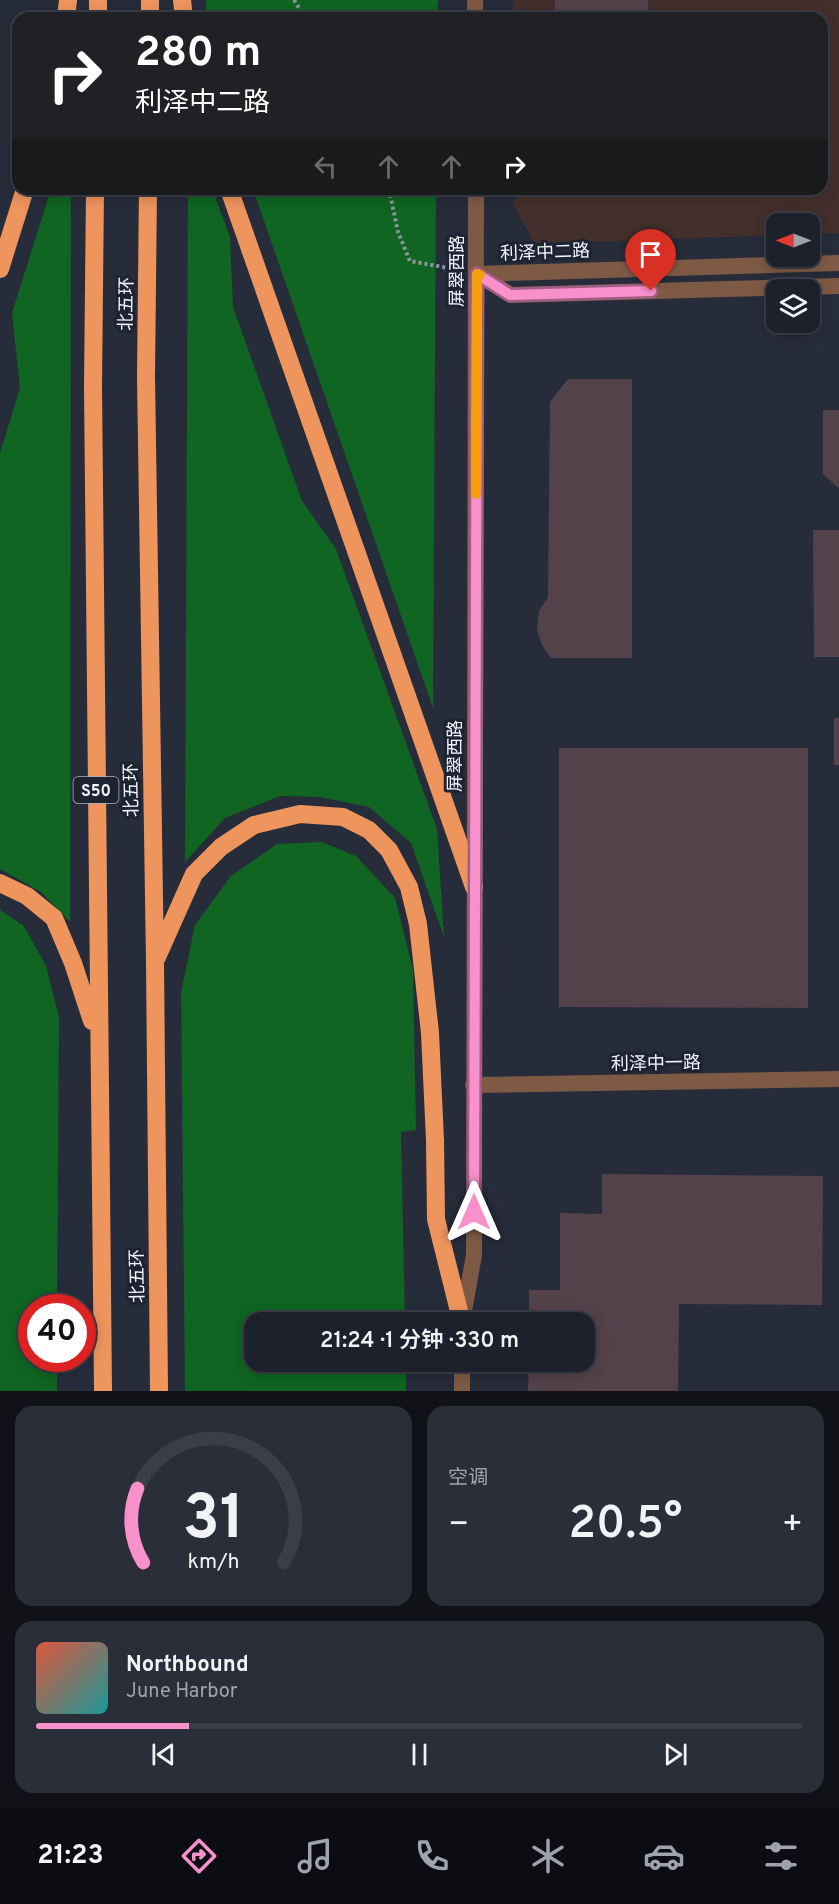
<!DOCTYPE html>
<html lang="zh">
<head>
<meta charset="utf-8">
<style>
	body { margin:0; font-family:Overpass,"Noto Sans SC",sans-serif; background:#2a2e38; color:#f1f3f6; height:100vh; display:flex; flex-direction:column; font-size:22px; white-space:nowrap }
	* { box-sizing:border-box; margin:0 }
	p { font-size:20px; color:#a0a3a9 }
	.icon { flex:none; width:33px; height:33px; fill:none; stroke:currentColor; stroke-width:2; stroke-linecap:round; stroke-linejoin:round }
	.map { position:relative; height:1391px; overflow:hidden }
	.details { display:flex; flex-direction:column; gap:15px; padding:15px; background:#101218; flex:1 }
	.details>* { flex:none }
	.hud { position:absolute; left:12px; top:12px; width:816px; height:183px; border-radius:18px; box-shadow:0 3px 15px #0003,0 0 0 2px #3b3e48; background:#202124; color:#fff; overflow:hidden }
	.needle { width:39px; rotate:270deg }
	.controls { position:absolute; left:766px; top:213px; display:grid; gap:12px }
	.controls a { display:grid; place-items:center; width:54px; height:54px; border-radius:12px; background:#1d212c; box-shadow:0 3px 15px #0003,0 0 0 2px #3b3e48; font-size:30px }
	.speed { position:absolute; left:18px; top:1294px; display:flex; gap:12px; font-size:30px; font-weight:700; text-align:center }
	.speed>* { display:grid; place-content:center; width:78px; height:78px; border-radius:50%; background:#1d212c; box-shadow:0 3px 15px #0003,0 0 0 2px #3b3e48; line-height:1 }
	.speed .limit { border:9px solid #d22; background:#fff; color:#111 }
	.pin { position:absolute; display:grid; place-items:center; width:51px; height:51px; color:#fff; margin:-62px -26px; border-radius:50% 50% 50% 0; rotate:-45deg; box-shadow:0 0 6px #0007 }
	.pin .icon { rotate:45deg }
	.me { position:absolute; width:66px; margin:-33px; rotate:0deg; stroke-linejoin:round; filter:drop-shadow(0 0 4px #0008) }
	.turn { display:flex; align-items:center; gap:21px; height:126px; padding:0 24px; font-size:27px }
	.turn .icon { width:78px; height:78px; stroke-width:2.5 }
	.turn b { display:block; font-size:42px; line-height:51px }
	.lanes { display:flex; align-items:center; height:57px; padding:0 24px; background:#0003; justify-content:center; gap:30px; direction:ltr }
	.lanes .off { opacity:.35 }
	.big { font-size:45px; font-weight:600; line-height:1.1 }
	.details .card { flex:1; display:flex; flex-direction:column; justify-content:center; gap:9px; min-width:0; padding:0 21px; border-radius:18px; background:#2a2e38 }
	.details .dial { align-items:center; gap:0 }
	.dial svg { height:156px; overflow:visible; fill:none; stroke:#3b3e48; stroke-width:7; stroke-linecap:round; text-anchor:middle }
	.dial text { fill:#f1f3f6; stroke:none }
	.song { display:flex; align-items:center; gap:18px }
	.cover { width:72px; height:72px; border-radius:9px; background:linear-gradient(135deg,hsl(10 70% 55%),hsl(180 70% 35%)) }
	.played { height:6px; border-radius:3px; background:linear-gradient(90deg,#f890cb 20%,#3b3e48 20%) }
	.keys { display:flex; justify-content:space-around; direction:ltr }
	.heat { display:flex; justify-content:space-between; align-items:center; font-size:33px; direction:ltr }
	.details .tiles { flex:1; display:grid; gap:15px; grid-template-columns:1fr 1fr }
	.card:last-child { grid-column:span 2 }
	.trip { position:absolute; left:244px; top:1312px; width:351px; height:60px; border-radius:18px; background:#1d212c; box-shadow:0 3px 15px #0003,0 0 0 2px #3b3e48; font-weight:600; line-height:60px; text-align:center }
	.dock { display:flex; height:96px; justify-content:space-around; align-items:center; background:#0c0d12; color:#a0a3a9 }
	.dock .icon { width:42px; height:42px }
	.dock .on { color:#f890cb }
	.dock b { font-size:27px; color:#f1f3f6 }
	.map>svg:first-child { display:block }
	.commercial { fill:#432f2c }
	.forest { fill:#0f6521 }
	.building { fill:#54424b }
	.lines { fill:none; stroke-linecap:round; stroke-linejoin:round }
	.path { stroke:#8e939f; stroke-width:4; stroke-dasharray:3 3; stroke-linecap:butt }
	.tertiary { stroke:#7e5a45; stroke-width:16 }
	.motorway { stroke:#ee955e; stroke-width:18 }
	.route-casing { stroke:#a15e84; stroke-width:15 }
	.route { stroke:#f890cb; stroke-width:10 }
	.slow { stroke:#f59e0b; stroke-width:10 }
	.labels { text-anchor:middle; stroke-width:6; stroke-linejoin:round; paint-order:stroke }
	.shield { fill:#1d2331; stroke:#b1b6c1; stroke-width:1.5 }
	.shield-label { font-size:16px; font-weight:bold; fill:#f1f5ff }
	.street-label { font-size:18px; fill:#f1f5ff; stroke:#1d2331 }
</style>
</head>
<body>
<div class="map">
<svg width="839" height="1391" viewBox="0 0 839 1391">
	<rect width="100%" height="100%" fill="#272c3b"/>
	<path class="commercial" d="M513,0H839V233L810,234V224H777V235L535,244L514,206V189H822V18H513Z"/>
	<path class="forest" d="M206,0H438L437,18H206Z
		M51,189H71L70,922L41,892L0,869V453L20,388L12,313Z
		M188,189H212L230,237L233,307L302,501L336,549L437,829L444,937L411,843L369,807L320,797L280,796L225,818L185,862Z
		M253,189H436L433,708Z
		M322,842L356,856L395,898L413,970L416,1130L401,1132L405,1323H255V1362H406V1391H185L181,993L195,925L231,876L277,844Z
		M0,910L24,926L46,966L59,1017L57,1308H32V1359H57V1391H0Z"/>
	<path class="building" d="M555,0H648V18H555Z
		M568,379H632V658H551L542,645L537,630L539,611L548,597L550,402Z
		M823,410H839V488L823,474Z
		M813,530H839V657H814Z
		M834,718H839V765H834Z
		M559,748H808V1008L559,1007Z
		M602,1174L823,1176L822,1305L679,1304L678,1391H528L529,1362H585V1323H529V1290H560V1213L602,1214Z"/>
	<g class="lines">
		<path class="path" d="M294,0L305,18
			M389,189L398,232L410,261L459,270"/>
		<path class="tertiary" d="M475,0V18
			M477,274L511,295L839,286
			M477,274L839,263
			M473,1085L839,1079
			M462,1322L474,1255L476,189
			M462,1391V1362"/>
		<path class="motorway" d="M182,0L184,18
			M66,18L68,0
			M98,18V0
			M150,18V0
			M95,189L93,386L103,1391
			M148,189L146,377L155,962L159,1391
			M229,189L474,887
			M0,269L25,189
			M0,883L27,896L54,918L73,963L92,1021
			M157,957L194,874L221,847L254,825L300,814L343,817L369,830L389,850L409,887L418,924L430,1033L435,1140L436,1219L462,1323"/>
	</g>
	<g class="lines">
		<g class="route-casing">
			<path id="route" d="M474,1212L477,274L510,295L651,291"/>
		</g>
		<use href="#route" class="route"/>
		<path class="slow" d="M476,494L477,274L480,275"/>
	</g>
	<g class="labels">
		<rect class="shield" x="73.5" y="777" width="45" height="26" rx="4.5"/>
		<g class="shield-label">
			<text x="96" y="796">S50</text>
		</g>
		<g class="street-label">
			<text transform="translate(545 252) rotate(-2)" y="6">利泽中二路</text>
			<text transform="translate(457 271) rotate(-90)" y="6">屏翠西路</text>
			<text transform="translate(126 304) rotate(-89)" y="6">北五环</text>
			<text transform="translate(455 756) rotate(-90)" y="6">屏翠西路</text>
			<text transform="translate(131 790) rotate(-91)" y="6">北五环</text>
			<text transform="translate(656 1063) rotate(-1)" y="6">利泽中一路</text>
			<text transform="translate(137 1276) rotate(-91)" y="6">北五环</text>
		</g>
	</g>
</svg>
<div class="controls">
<a><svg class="needle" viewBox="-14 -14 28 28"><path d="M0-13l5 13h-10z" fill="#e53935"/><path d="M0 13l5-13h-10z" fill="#a0a3a9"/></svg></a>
<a><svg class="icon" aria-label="layers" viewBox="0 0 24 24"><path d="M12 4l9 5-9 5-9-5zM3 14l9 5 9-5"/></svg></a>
</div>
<div class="speed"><div class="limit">40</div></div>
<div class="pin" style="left:651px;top:291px;background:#d93025"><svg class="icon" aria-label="arrive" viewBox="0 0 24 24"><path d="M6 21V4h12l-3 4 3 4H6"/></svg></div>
<svg class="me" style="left:474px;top:1212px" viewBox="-20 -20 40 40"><path d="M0-17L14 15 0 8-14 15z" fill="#f890cb" stroke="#fff" stroke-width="4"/></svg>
<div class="trip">21:24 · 1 分钟 · 330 m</div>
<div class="hud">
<div class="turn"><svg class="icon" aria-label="right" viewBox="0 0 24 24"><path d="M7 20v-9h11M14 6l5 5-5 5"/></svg><div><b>280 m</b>利泽中二路</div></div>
<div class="lanes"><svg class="icon off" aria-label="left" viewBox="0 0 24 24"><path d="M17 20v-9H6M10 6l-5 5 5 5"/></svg><svg class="icon off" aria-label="ahead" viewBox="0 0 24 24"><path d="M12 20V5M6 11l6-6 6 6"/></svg><svg class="icon off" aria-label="ahead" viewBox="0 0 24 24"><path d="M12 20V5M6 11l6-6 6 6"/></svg><svg class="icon" aria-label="right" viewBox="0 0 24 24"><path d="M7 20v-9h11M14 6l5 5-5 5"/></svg></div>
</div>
</div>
<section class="details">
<div class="tiles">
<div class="card dial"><svg viewBox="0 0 100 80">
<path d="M14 69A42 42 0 1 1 86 69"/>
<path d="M14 69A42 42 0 0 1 11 31" stroke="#f890cb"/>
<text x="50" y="56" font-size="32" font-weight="700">31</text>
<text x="50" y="72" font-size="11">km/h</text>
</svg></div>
<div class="card"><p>空调</p>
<div class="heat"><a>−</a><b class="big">20.5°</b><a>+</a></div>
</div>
<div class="card">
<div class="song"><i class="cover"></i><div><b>Northbound</b><p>June Harbor</p></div></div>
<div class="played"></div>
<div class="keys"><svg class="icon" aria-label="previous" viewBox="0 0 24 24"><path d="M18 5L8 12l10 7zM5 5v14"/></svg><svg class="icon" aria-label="pause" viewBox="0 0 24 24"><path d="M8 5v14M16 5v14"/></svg><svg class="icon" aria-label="next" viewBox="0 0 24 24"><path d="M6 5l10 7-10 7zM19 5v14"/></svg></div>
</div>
</div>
</section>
<nav class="dock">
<b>21:23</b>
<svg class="icon on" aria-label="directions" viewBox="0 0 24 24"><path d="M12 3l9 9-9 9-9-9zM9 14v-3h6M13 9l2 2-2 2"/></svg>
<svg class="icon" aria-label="music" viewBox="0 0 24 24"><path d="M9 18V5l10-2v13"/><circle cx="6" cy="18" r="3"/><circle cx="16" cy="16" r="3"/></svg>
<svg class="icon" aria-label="phone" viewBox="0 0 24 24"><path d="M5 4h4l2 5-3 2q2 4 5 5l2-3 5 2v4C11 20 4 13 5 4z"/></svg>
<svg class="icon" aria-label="climate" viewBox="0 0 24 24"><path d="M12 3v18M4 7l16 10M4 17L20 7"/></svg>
<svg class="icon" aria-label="car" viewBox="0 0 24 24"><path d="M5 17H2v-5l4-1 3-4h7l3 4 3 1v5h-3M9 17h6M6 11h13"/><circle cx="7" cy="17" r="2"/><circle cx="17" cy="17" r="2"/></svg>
<svg class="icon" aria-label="filters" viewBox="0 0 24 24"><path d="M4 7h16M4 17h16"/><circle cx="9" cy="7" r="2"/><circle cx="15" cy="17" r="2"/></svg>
</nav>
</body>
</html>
